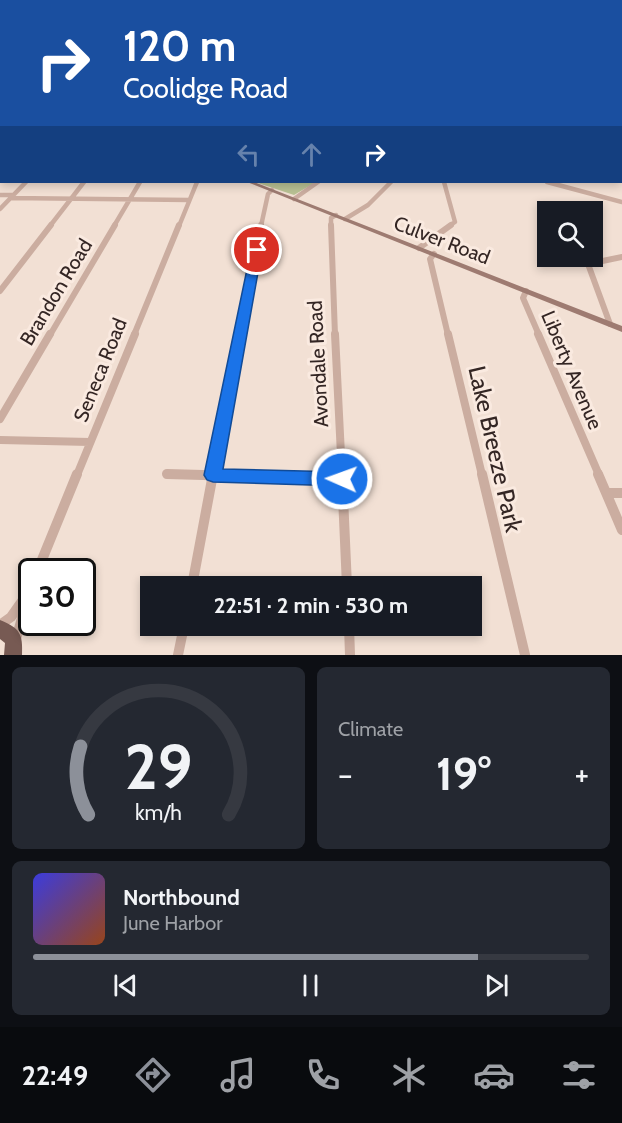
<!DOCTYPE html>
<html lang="en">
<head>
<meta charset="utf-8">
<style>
	body { margin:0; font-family:Cabin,sans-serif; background:#242831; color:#f1f3f6; height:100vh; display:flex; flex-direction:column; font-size:22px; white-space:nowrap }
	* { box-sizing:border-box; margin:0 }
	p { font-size:20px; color:#9ea1a6 }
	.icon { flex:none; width:33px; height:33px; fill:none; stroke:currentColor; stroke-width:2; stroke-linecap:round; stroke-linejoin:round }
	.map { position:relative; height:655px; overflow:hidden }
	.sheet { display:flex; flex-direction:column; gap:12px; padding:12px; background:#0d0f14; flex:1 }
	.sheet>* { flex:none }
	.hud { position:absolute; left:0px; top:0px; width:622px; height:183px; box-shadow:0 3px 9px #0003; background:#1a4fa0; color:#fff; overflow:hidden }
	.tools { position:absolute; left:537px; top:201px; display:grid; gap:12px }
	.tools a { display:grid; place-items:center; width:66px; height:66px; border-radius:0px; background:#171b24; box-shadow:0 3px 9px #0003; font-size:30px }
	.speed { position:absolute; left:18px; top:558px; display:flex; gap:12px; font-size:30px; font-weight:700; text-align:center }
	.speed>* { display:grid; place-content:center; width:78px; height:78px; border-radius:50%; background:#171b24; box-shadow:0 3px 9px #0003; line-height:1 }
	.speed .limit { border:3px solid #111; border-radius:9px; background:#fff; color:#111 }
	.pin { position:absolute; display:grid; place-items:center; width:51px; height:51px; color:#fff; margin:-26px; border:3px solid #fff; border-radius:50%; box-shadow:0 2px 6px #0007 }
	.me { position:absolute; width:66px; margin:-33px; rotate:272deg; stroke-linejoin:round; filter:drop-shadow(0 0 4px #0008) }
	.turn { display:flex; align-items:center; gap:21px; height:126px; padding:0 24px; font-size:27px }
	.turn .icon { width:78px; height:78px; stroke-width:2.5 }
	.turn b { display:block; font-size:42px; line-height:51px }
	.lanes { display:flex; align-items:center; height:57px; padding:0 24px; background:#0003; justify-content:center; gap:30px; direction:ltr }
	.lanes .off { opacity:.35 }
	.big { font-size:45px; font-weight:700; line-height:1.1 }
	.sheet .card { flex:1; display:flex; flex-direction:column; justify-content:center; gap:9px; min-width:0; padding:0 21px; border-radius:9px; background:#242831 }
	.sheet .dial { align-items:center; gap:0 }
	.dial svg { height:156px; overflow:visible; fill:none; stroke:#363941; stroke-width:7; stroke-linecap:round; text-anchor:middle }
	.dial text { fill:#f1f3f6; stroke:none }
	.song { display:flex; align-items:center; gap:18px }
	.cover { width:72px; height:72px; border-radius:9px; background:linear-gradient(135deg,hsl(240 70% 55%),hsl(20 70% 35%)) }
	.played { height:6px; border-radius:3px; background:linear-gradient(90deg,#8c9099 80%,#363941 80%) }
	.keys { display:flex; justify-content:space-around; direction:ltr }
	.heat { display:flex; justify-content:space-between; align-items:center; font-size:33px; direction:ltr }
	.sheet .tiles { flex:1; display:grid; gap:12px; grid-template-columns:1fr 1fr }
	.card:last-child { grid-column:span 2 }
	.trip { position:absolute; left:140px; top:576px; width:342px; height:60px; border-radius:0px; background:#171b24; box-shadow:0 3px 9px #0003; font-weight:700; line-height:60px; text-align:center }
	.tab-bar { display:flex; height:96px; justify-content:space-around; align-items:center; background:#090b0e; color:#9ea1a6 }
	.tab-bar .icon { width:42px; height:42px }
	.tab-bar .on { color:#8c9099 }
	.tab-bar b { font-size:27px; color:#f1f3f6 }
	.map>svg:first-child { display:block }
	.green { fill:#b9c294 }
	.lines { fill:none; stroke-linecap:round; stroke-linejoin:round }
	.street-far3 { stroke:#cbada0; stroke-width:4.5 }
	.street-far2 { stroke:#cbada0; stroke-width:6 }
	.street-far1 { stroke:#cbada0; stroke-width:8 }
	.street { stroke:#cbada0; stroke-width:10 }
	.secondary { fill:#9e7b71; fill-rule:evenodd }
	.primary { fill:#775a53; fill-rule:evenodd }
	.route { fill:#1a73e8; stroke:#114b97; stroke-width:1.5 }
	.labels { text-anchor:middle; stroke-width:6; stroke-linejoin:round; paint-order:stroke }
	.street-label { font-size:20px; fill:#342624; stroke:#faeae0 }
	.near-street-label { font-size:24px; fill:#342624; stroke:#faeae0 }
</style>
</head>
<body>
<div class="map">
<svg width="622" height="655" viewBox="0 0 622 655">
	<rect width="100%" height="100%" fill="#f2e0d4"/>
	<path class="green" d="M255,182H316L294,195Z"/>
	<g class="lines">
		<path class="street-far3" d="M444,182L455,222L449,226
			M547,182L622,202
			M0,195H13
			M10,198L189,200
			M294,199L318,182
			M0,209L26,182
			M345,219L368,205L391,182
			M50,226L84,182
			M114,226L140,182
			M179,226L197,182
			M261,226L268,194L272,190
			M331,226V218L336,215"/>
		<path class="street-far2" d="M331,225L335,335
			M419,248L451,225
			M434,254L430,259L448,335
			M0,291L51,225
			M526,291L523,298L539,335
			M610,324L588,264L622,257
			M50,335L115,225
			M134,335L179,225
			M240,335L261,225"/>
		<path class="street-far1" d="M335,334L342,475
			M448,334L482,475
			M538,334L599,475
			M0,419L50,334
			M0,440L90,442
			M167,474L214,475
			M77,475L135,334
			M213,475L240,334"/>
		<path class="street" d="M167,474L342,479
			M342,474L347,586
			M482,474L525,655
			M598,474L622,530
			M607,493H622
			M37,572L77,474
			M192,586L213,474
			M0,625L11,617L23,600
			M349,626L350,655
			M16,639L32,584
			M178,655L184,626"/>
		<path class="secondary" d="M0,112H2V115L0,116Z
			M247,182H254L622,326V332Z"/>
		<path class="primary" d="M0,620C20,628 23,634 22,655H4L5,643L0,639Z"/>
	</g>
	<linearGradient id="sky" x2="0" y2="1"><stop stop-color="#78b3cf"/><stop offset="0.45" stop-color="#f9f1ec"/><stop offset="1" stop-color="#f9f1ec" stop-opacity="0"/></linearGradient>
	<rect width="622" height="167" fill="url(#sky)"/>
	<path class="route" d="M257,246L262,250L223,469L342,472L348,474L351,479L348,484L342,486L213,482L207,480L204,475L251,250Z"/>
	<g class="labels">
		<g class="street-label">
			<text transform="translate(442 240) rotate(21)" y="7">Culver Road</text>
			<text transform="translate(56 292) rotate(-59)" y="7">Brandon Road</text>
			<text transform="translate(318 364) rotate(-93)" y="7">Avondale Road</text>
			<text transform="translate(100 370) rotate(-68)" y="7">Seneca Road</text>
			<text transform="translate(572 370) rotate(67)" y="7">Liberty Avenue</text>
		</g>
		<g class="near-street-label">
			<text transform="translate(495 449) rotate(77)" y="8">Lake Breeze Park</text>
		</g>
	</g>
</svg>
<div class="tools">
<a><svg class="icon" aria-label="search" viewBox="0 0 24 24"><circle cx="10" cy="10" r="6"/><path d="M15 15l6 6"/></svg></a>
</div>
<div class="speed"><div class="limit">30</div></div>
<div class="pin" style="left:257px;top:250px;background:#d93025"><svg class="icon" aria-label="arrive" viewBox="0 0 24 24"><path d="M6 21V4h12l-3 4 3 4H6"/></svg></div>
<svg class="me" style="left:342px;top:479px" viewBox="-20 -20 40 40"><circle r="17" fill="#1a73e8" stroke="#fff" stroke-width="3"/><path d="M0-11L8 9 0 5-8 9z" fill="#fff"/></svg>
<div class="trip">22:51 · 2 min · 530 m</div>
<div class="hud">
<div class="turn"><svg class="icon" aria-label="right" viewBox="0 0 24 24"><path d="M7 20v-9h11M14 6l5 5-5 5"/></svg><div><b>120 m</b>Coolidge Road</div></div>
<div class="lanes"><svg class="icon off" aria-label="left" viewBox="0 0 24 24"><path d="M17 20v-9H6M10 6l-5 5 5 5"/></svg><svg class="icon off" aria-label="ahead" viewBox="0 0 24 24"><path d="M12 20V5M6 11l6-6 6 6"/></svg><svg class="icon" aria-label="right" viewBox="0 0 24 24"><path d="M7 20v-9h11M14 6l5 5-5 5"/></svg></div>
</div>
</div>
<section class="sheet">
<div class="tiles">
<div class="card dial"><svg viewBox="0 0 100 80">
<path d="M14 69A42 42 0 1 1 86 69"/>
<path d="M14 69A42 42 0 0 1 10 34" stroke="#8c9099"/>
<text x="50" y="56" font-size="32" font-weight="700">29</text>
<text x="50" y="72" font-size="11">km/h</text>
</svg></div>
<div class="card"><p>Climate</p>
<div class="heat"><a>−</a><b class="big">19°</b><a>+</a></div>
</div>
<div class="card">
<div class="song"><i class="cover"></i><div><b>Northbound</b><p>June Harbor</p></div></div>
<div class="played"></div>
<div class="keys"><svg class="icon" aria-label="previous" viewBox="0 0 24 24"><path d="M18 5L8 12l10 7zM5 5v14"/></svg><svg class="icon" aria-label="pause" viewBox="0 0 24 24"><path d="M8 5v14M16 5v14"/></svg><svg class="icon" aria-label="next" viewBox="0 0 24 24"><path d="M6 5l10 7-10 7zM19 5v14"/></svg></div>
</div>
</div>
</section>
<nav class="tab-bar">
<b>22:49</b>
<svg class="icon on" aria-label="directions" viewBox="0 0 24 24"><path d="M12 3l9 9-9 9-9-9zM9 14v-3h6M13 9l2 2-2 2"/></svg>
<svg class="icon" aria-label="music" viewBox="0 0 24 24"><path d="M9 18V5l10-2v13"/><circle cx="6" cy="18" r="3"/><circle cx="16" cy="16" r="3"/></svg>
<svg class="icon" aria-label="phone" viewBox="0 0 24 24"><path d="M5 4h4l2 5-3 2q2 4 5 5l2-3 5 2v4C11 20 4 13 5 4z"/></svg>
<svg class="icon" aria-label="climate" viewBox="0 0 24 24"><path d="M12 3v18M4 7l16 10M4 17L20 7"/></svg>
<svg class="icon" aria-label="car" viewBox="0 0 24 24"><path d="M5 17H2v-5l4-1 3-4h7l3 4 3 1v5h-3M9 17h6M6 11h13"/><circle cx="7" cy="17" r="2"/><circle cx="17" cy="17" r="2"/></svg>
<svg class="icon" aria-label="filters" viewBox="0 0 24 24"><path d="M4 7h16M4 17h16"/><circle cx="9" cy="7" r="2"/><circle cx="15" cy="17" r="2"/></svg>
</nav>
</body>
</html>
